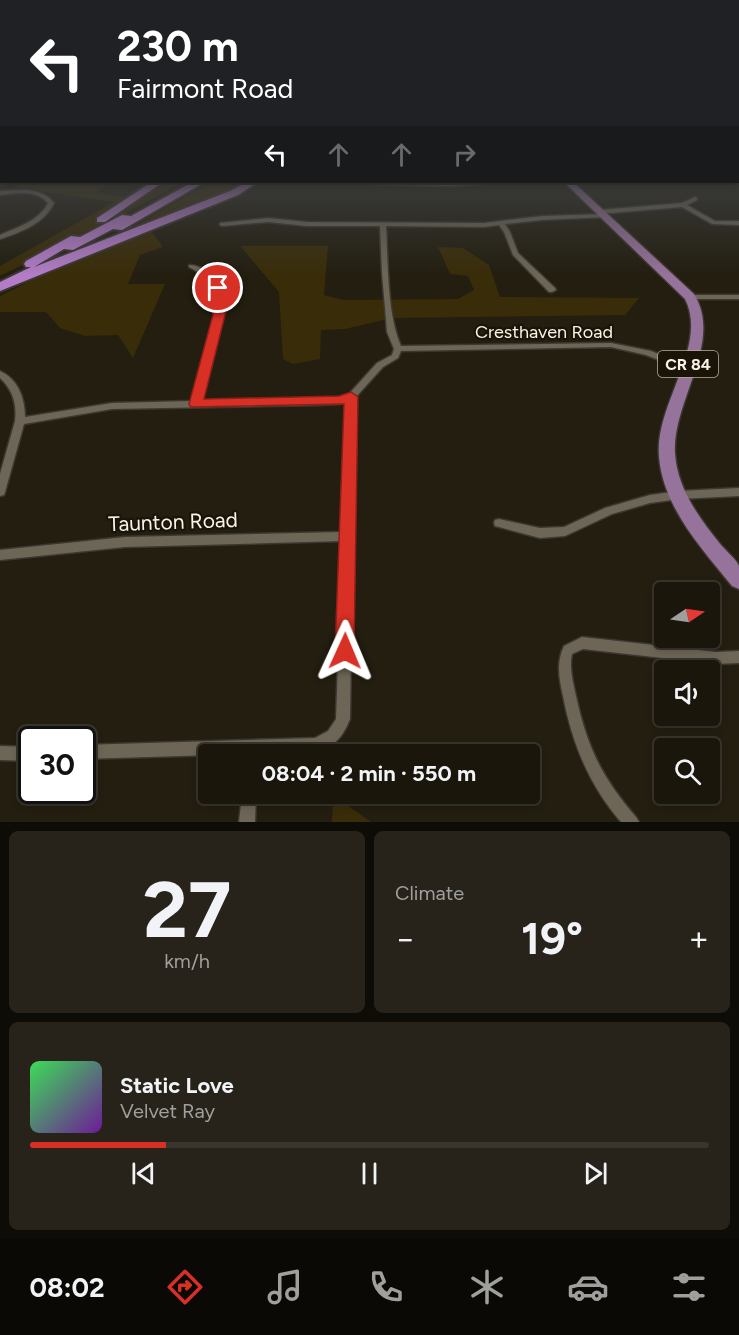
<!DOCTYPE html>
<html lang="en">
<head>
<meta charset="utf-8">
<style>
	body { margin:0; font-family:Figtree,sans-serif; background:#27231a; color:#f1f3f6; height:100vh; display:flex; flex-direction:column; font-size:22px; white-space:nowrap }
	* { box-sizing:border-box; margin:0 }
	p { font-size:20px; color:#9f9f9d }
	.icon { flex:none; width:33px; height:33px; fill:none; stroke:currentColor; stroke-width:2; stroke-linecap:round; stroke-linejoin:round }
	.map { position:relative; height:822px; overflow:hidden }
	.panel { display:flex; flex-direction:column; gap:9px; padding:9px; background:#0e0c07; flex:1 }
	.panel>* { flex:none }
	.hud { position:absolute; left:0px; top:0px; width:740px; height:183px; box-shadow:0 3px 9px #0003,0 0 0 2px #38352d; background:#202124; color:#fff; overflow:hidden }
	.needle { width:39px; rotate:77deg }
	.controls { position:absolute; left:654px; top:582px; display:grid; gap:12px }
	.controls a { display:grid; place-items:center; width:66px; height:66px; border-radius:6px; background:#1a160c; box-shadow:0 3px 9px #0003,0 0 0 2px #38352d; font-size:30px }
	.speed { position:absolute; left:18px; top:726px; display:flex; gap:12px; font-size:30px; font-weight:700; text-align:center }
	.speed>* { display:grid; place-content:center; width:78px; height:78px; border-radius:50%; background:#1a160c; box-shadow:0 3px 9px #0003,0 0 0 2px #38352d; line-height:1 }
	.speed .limit { border:3px solid #111; border-radius:9px; background:#fff; color:#111 }
	.pin { position:absolute; display:grid; place-items:center; width:51px; height:51px; color:#fff; margin:-26px; border:3px solid #fff; border-radius:50%; box-shadow:0 2px 6px #0007 }
	.me { position:absolute; width:66px; margin:-33px; rotate:1deg; stroke-linejoin:round; filter:drop-shadow(0 0 4px #0008) }
	.turn { display:flex; align-items:center; gap:21px; height:126px; padding:0 18px; font-size:27px }
	.turn .icon { width:78px; height:78px; stroke-width:2.5 }
	.turn b { display:block; font-size:42px; line-height:51px }
	.lanes { display:flex; align-items:center; height:57px; padding:0 18px; background:#0003; justify-content:center; gap:30px; direction:ltr }
	.lanes .off { opacity:.35 }
	.big { font-size:45px; font-weight:700; line-height:1.1 }
	.panel .card { flex:1; display:flex; flex-direction:column; justify-content:center; gap:9px; min-width:0; padding:0 21px; border-radius:9px; background:#27231a }
	.panel .dial { align-items:center; gap:0 }
	.dial b { font-size:78px; line-height:1 }
	.song { display:flex; align-items:center; gap:18px }
	.cover { width:72px; height:72px; border-radius:9px; background:linear-gradient(135deg,hsl(130 70% 55%),hsl(280 70% 35%)) }
	.played { height:6px; border-radius:3px; background:linear-gradient(90deg,#d93025 20%,#38352d 20%) }
	.keys { display:flex; justify-content:space-around; direction:ltr }
	.heat { display:flex; justify-content:space-between; align-items:center; font-size:33px; direction:ltr }
	.panel .tiles { flex:1; display:grid; gap:9px; grid-template-columns:1fr 1fr }
	.card:last-child { grid-column:span 2 }
	.trip { position:absolute; left:198px; top:744px; width:342px; height:60px; border-radius:6px; background:#1a160c; box-shadow:0 3px 9px #0003,0 0 0 2px #38352d; font-weight:700; line-height:60px; text-align:center }
	.menu { display:flex; height:96px; justify-content:space-around; align-items:center; background:#0a0905; color:#9f9f9d }
	.menu .icon { width:42px; height:42px }
	.menu .current { color:#d93025 }
	.menu b { font-size:27px; color:#f1f3f6 }
	.map>svg:first-child { display:block }
	.green { fill:#392c08 }
	.lines { fill:none; stroke-linecap:round; stroke-linejoin:round }
	.street-casing { stroke:#3c3730; stroke-width:3 }
	.primary-casing { stroke:#3c3730; stroke-width:3 }
	.highway-casing { stroke:#3c3730; stroke-width:4 }
	.street { fill:#6d6656; fill-rule:evenodd }
	.primary { fill:#96739a; fill-rule:evenodd }
	.highway { fill:#b27cc7; fill-rule:evenodd }
	.route { fill:#d93025; stroke:#8d1f18; stroke-width:1.5 }
	.labels { text-anchor:middle; stroke-width:4.5; stroke-linejoin:round; paint-order:stroke }
	.shield { fill:#1a1407; stroke:#b5b0a6; stroke-width:1.5 }
	.shield-label { font-size:16px; font-weight:bold; fill:#f7f3ea }
	.street-label { font-size:18px; fill:#f7f3ea; stroke:#1a1407 }
	.near-street-label { font-size:21px; fill:#f7f3ea; stroke:#1a1407 }
</style>
</head>
<body>
<div class="map">
<svg width="739" height="822" viewBox="0 0 739 822">
	<rect width="100%" height="100%" fill="#231e10"/>
	<path class="green" d="M12,182L69,186L76,182H111L95,193L135,198L161,182H183L122,216L0,276V266L114,202L17,188Z
		M212,182H242L237,190L169,213L149,228L163,247L140,255L128,284H165L133,358L118,335L85,336L60,328L46,312H0V296L90,251Z
		M240,246H328L324,295L343,300L458,299L474,290L468,276L450,274L438,247L463,248L489,265L500,297L639,298L625,315L392,318L345,329L321,330L320,359L293,364L283,359L279,292Z
		M333,795L371,822H332Z"/>
	<g class="lines">
		<g class="street-casing">
			<path id="street" d="M368,182H487L484,184L448,186L371,184Z
				M21,190C34,190 45,192 54,203C44,224 21,232 0,239V235C18,227 39,221 48,203C37,189 16,193 0,195V191Z
				M695,197L697,198V200L687,205L715,221H739V225L712,224L682,207L599,214L596,212L599,210L682,203Z
				M605,214L608,216L607,217L542,220L505,224L510,232L518,253L555,288L556,290L552,292H549L513,255L504,232L499,225L484,227L386,226C388,262 387,314 401,346L611,343L651,351L690,366L691,368L687,371L646,355L611,347L401,351L398,358L383,367L355,398L350,719C342,739 335,745 315,752L82,759V745L315,738L328,731L336,719L342,541L125,547L0,560V550L125,537L342,532L346,402L340,404L319,405L112,409L24,424L5,492L4,495L0,496V474L15,421C17,404 13,390 0,378V371C18,379 25,398 25,417L112,403L192,401L218,301C215,285 203,274 189,267V265C206,265 222,284 226,301L201,401L339,398L348,395L377,363L392,355L394,349L387,332L382,273L380,226H307L268,222L222,226L220,225V223L268,218L307,222L484,223L542,216Z
				M687,295H739V299H690L686,297Z
				M739,488V496L679,499L650,503L612,514L565,536L540,538L499,527L495,526L494,523L495,520L499,519L540,528L564,527L605,508L650,495L679,491Z
				M582,637L716,652L739,651V663L716,664L583,649L572,654C569,668 573,682 576,696C587,747 602,778 636,817L639,822H621C589,785 572,743 563,696C559,678 556,663 564,646Z
				M0,746L32,747V761L0,760Z
				M242,794H256L255,822H239Z"/>
		</g>
		<g class="primary-casing">
			<path id="primary" d="M564,182H573L694,294C724,342 672,401 675,453C677,488 699,518 721,545C726,551 736,559 739,566C739,571 739,582 739,589L732,586C702,549 663,507 659,457C654,405 709,346 685,299Z"/>
		</g>
		<g class="highway-casing">
			<path id="highway" d="M152,182H163L105,222H97V218Z
				M193,182H205L122,230L113,229L73,250L64,249L34,267L230,191L247,182H258L238,195L0,291V282L31,267H26L24,264L26,261L71,236L80,237L122,215L131,216Z"/>
		</g>
		<use href="#street" class="street"/>
		<use href="#primary" class="primary"/>
		<use href="#highway" class="highway"/>
	</g>
	<linearGradient id="sky" x2="0" y2="1"><stop stop-color="#131009"/><stop offset="0.58" stop-color="#3f4142"/><stop offset="1" stop-color="#3f4142" stop-opacity="0"/></linearGradient>
	<rect width="739" height="275" fill="url(#sky)"/>
	<path class="route" d="M218,285L222,286L228,297L227,307L204,399L339,396L351,392L358,397L354,651L351,657L345,660L338,657L335,651L344,404L191,407L189,404L215,307L216,297L213,288Z"/>
	<g class="labels">
		<rect class="shield" x="658" y="351" width="60" height="26" rx="4.5"/>
		<g class="shield-label">
			<text x="688" y="370">CR 84</text>
		</g>
		<g class="street-label">
			<text x="544" y="338">Cresthaven Road</text>
		</g>
		<g class="near-street-label">
			<text transform="translate(173 522) rotate(-2)" y="7">Taunton Road</text>
		</g>
	</g>
</svg>
<div class="controls">
<a><svg class="needle" viewBox="-14 -14 28 28"><path d="M0-13l5 13h-10z" fill="#e53935"/><path d="M0 13l5-13h-10z" fill="#9f9f9d"/></svg></a>
<a><svg class="icon" aria-label="sound" viewBox="0 0 24 24"><path d="M4 9h4l5-4v14l-5-4H4zM17 9q2 3 0 6"/></svg></a>
<a><svg class="icon" aria-label="search" viewBox="0 0 24 24"><circle cx="10" cy="10" r="6"/><path d="M15 15l6 6"/></svg></a>
</div>
<div class="speed"><div class="limit">30</div></div>
<div class="pin" style="left:218px;top:288px;background:#d93025"><svg class="icon" aria-label="arrive" viewBox="0 0 24 24"><path d="M6 21V4h12l-3 4 3 4H6"/></svg></div>
<svg class="me" style="left:345px;top:651px" viewBox="-20 -20 40 40"><path d="M0-17L14 15 0 8-14 15z" fill="#d93025" stroke="#fff" stroke-width="4"/></svg>
<div class="trip">08:04 · 2 min · 550 m</div>
<div class="hud">
<div class="turn"><svg class="icon" aria-label="left" viewBox="0 0 24 24"><path d="M17 20v-9H6M10 6l-5 5 5 5"/></svg><div><b>230 m</b>Fairmont Road</div></div>
<div class="lanes"><svg class="icon" aria-label="left" viewBox="0 0 24 24"><path d="M17 20v-9H6M10 6l-5 5 5 5"/></svg><svg class="icon off" aria-label="ahead" viewBox="0 0 24 24"><path d="M12 20V5M6 11l6-6 6 6"/></svg><svg class="icon off" aria-label="ahead" viewBox="0 0 24 24"><path d="M12 20V5M6 11l6-6 6 6"/></svg><svg class="icon off" aria-label="right" viewBox="0 0 24 24"><path d="M7 20v-9h11M14 6l5 5-5 5"/></svg></div>
</div>
</div>
<section class="panel">
<div class="tiles">
<div class="card dial"><b>27</b><p>km/h</p></div>
<div class="card"><p>Climate</p>
<div class="heat"><a>−</a><b class="big">19°</b><a>+</a></div>
</div>
<div class="card">
<div class="song"><i class="cover"></i><div><b>Static Love</b><p>Velvet Ray</p></div></div>
<div class="played"></div>
<div class="keys"><svg class="icon" aria-label="previous" viewBox="0 0 24 24"><path d="M18 5L8 12l10 7zM5 5v14"/></svg><svg class="icon" aria-label="pause" viewBox="0 0 24 24"><path d="M8 5v14M16 5v14"/></svg><svg class="icon" aria-label="next" viewBox="0 0 24 24"><path d="M6 5l10 7-10 7zM19 5v14"/></svg></div>
</div>
</div>
</section>
<nav class="menu">
<b>08:02</b>
<svg class="icon current" aria-label="directions" viewBox="0 0 24 24"><path d="M12 3l9 9-9 9-9-9zM9 14v-3h6M13 9l2 2-2 2"/></svg>
<svg class="icon" aria-label="music" viewBox="0 0 24 24"><path d="M9 18V5l10-2v13"/><circle cx="6" cy="18" r="3"/><circle cx="16" cy="16" r="3"/></svg>
<svg class="icon" aria-label="phone" viewBox="0 0 24 24"><path d="M5 4h4l2 5-3 2q2 4 5 5l2-3 5 2v4C11 20 4 13 5 4z"/></svg>
<svg class="icon" aria-label="climate" viewBox="0 0 24 24"><path d="M12 3v18M4 7l16 10M4 17L20 7"/></svg>
<svg class="icon" aria-label="car" viewBox="0 0 24 24"><path d="M5 17H2v-5l4-1 3-4h7l3 4 3 1v5h-3M9 17h6M6 11h13"/><circle cx="7" cy="17" r="2"/><circle cx="17" cy="17" r="2"/></svg>
<svg class="icon" aria-label="filters" viewBox="0 0 24 24"><path d="M4 7h16M4 17h16"/><circle cx="9" cy="7" r="2"/><circle cx="15" cy="17" r="2"/></svg>
</nav>
</body>
</html>
